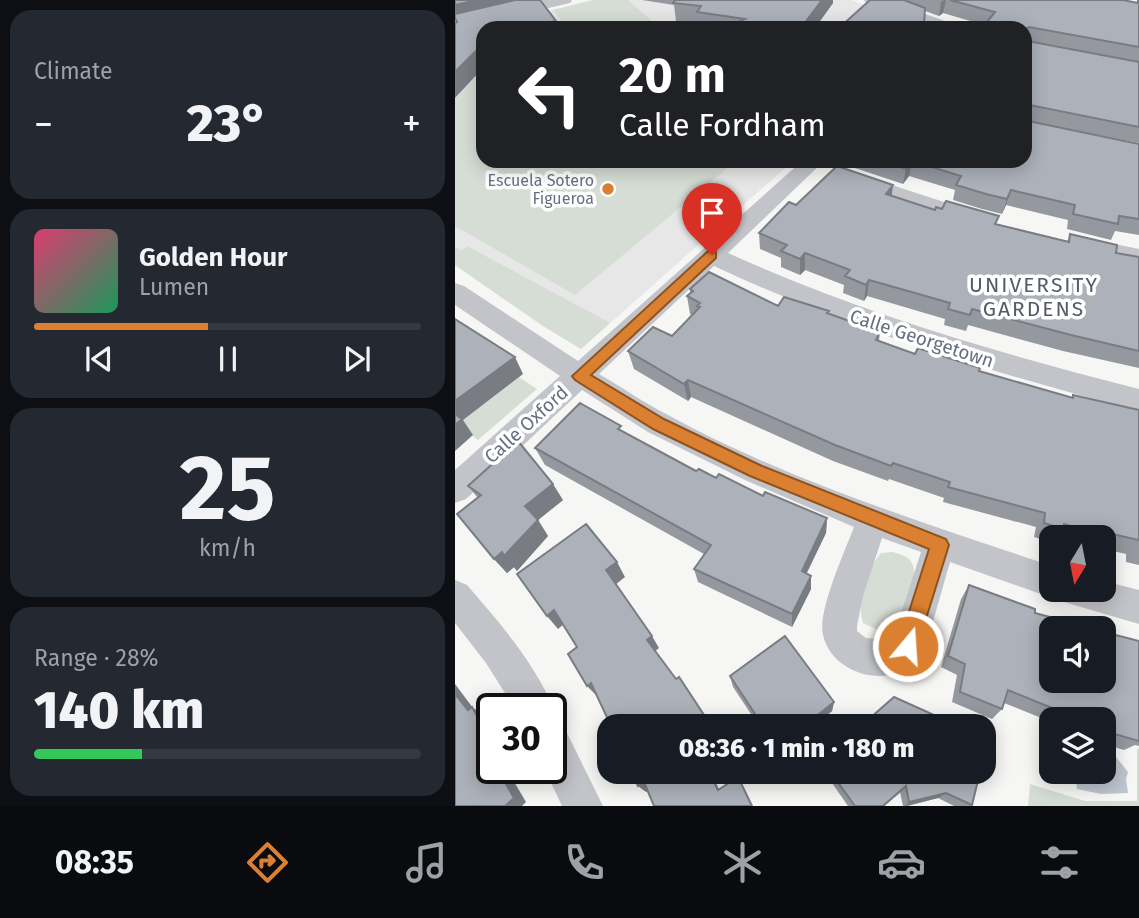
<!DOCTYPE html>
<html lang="en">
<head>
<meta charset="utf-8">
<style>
	body { margin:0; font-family:"Fira Sans",sans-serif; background:#242831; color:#f1f3f6; height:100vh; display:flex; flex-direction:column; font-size:26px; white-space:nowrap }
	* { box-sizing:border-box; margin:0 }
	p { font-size:23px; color:#9ea1a6 }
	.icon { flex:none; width:38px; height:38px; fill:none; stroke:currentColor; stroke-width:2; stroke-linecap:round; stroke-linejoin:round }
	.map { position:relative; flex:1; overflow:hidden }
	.panel { display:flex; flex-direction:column; gap:10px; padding:10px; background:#0d0f14; width:455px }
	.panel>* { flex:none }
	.top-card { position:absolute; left:21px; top:21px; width:556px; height:147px; border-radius:21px; box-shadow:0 4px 18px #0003; background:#202124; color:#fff; overflow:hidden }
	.needle { width:46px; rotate:190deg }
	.tools { position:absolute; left:584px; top:525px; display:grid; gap:14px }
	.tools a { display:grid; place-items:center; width:77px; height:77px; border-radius:14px; background:#171b24; box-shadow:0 4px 18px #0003; font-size:35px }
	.speed { position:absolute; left:21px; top:693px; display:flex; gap:14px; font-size:35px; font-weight:700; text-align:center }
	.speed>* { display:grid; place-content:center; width:91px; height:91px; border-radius:50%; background:#171b24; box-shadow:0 4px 18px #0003; line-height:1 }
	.speed .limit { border:4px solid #111; border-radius:10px; background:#fff; color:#111 }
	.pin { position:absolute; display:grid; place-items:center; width:60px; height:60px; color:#fff; margin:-72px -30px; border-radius:50% 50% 50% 0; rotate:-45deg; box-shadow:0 0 7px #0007 }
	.pin .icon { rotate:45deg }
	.me { position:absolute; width:77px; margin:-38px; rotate:18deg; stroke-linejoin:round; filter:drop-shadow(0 0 5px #0008) }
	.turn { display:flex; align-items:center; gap:24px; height:147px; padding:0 28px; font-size:32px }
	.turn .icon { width:91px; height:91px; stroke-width:2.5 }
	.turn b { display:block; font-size:49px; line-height:60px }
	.big { font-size:52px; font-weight:800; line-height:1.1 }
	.panel .card { flex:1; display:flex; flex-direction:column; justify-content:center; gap:10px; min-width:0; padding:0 24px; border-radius:21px; background:#242831 }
	.panel .dial { align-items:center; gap:0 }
	.dial b { font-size:91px; line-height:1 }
	.song { display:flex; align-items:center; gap:21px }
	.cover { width:84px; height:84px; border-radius:10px; background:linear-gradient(135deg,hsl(340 70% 55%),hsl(150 70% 35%)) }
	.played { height:7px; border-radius:4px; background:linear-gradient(90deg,#db8030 45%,#363941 45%) }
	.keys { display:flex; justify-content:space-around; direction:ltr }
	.heat { display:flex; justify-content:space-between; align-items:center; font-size:38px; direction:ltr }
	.charge { height:10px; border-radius:5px; background:linear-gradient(90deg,#34c759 28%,#363941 0) }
	.trip { position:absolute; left:142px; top:714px; width:399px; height:70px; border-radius:21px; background:#171b24; box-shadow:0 4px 18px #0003; font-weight:800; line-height:70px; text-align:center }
	.tab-bar { display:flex; height:112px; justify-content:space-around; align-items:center; background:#090b0e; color:#9ea1a6 }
	.tab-bar .icon { width:49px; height:49px }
	.tab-bar .on { color:#db8030 }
	.tab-bar b { font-size:32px; color:#f1f3f6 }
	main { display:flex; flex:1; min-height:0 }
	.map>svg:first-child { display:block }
	.built { fill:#e7e7e7 }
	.green { fill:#d6ddd5 }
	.water { fill:#bec5cd }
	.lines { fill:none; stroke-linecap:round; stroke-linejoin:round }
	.minor { fill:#c2c4c9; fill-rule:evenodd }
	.wall { fill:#95989f }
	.shaded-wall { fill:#797c82 }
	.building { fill:#adb1b9; stroke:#797c82; stroke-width:2 }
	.route { fill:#db8030; stroke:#8e531f; stroke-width:2 }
	.poi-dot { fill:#db8030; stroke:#fff; stroke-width:2.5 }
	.labels { text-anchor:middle; stroke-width:7; stroke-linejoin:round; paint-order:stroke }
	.far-poi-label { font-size:16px; fill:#677083; stroke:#fff; text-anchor:end }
	.street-label { font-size:19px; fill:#677083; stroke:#fff }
	.neighbourhood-label { font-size:21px; letter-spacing:2px; fill:#545b69; stroke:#fff }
</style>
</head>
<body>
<main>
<section class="panel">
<div class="card"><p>Climate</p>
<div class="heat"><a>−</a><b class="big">23°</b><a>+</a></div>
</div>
<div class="card">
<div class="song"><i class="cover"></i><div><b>Golden Hour</b><p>Lumen</p></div></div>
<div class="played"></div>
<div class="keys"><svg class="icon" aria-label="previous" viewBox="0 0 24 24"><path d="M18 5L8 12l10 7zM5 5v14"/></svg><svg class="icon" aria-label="pause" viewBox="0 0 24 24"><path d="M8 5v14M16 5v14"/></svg><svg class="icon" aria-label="next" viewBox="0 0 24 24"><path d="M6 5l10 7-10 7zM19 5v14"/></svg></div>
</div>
<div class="card dial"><b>25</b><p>km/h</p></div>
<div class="card"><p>Range · 28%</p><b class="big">140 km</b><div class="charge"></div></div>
</section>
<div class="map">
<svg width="684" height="806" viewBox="0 0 684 806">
	<rect width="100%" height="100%" fill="#f6f7f4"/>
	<path class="built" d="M138,0H396L467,28H28V161H338L126,349L88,326L0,265V34Z"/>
	<path class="green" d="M138,0H173L205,28H116L126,25L111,27L98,10Z
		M28,68V161H281L120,295L0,226V99Z
		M12,246L155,323L126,349L88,326L0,265V247L7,250Z
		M64,377L82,389L23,440L0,422V401L29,404Z
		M438,552C443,554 450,555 454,559C469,574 448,617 437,630L425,631L408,623C401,602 412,569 426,553Z
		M682,748L684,749V806H573L575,784L630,801H682Z"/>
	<path class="water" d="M661,757L673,772L671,779L673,793L646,794L622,789L620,772H649V764Z"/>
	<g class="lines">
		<path class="minor" d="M88,0H117L115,3L0,30V20Z
			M409,0H432L498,24L500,28H477L411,3Z
			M347,161H369L273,253C405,313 543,353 684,389V411C539,373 395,330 259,266L144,374C167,387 189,403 213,415C334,481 467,522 597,566V590H649V581L684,590V624L609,602L606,594L597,598L495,562L471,646C451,694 378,680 368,635C362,612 390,551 399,527L290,480L193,432L127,390L11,499L0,503V470L105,376L0,305V283L9,286L123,361ZM427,538L466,552L439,635L434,640L411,638L402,631V626L408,596Z
			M400,173L526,214L529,219L526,224L518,226L392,185L389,180L392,175Z
			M625,237L684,249V265L617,251L613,245L617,239Z
			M0,580L12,585C45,623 79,662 99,709L96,715V709H60L31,663L0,623Z
			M96,721L109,727L148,806H107L89,768H96Z"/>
	</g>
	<path class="wall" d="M187,0H378V3L360,28H244L243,24L221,21L219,5Z
		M415,0H668L682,3L683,1H684V143L572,121L684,144V235L660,231L656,240L612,229L613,220L551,205L547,214L527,209L498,200L500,190L454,176L448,184L397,167V161H570L529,25L488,13L484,16L470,11Z
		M436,195L480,210L612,242L615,234L661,253L684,257V368L608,351L513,325L511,331L489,325L490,319L412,296L409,301L388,293L389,285L350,270L345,275L326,267V258L305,249L304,233L341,205Z
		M235,289L374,314L425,332L424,341L460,354L524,371L617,398L618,395L684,410V565L671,562V554L649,549V537H597V543L579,537L581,527L488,502L489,498L434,479L433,481L378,461L236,397L233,401L179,369L173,351L217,336L237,315L235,314L232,296L235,293Z
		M168,432L241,471L261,478L308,496L372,518L371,533L352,573L356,576V589L337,627L243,582L239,569L249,554L90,465L80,448Z
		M13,486L108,500L83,520L93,536L62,571L59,567L52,573L39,559L23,498Z
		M514,585L580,613L684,641V746L680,745L669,750L649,744V719H597V733L588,730L589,719L549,703L547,709L537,719L497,702L502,675L486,667L506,599Z
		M275,676L379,702L377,711L359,726H304L278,687Z
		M525,772L517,805L516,806H499L483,798L453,806H448L445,792L429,806H393L377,783L379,777Z"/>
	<path class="shaded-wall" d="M22,0H77L0,18V5Z
		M367,0H378V3L360,28H346Z
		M489,0H491L488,13L484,16L486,2Z
		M101,21L103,28H72Z
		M28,44V68L0,98V72Z
		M457,161L454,176L448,184L451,169Z
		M438,185L436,201L431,194Z
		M556,190L551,205L547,214L552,199Z
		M350,253V270L345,275V259Z
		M414,280L412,296L409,301L411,285Z
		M60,357L68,374L8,420L18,435L0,451V401Z
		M233,380L236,397L233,401L229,384Z
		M98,484L108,500L83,520L93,536L62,571L59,567L52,573L39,559L70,506Z
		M372,518L371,533L346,584L347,571Z
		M162,562L170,577L160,585L151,570Z
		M356,576V589L337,627V614Z
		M99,610L110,623L103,629L92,616Z
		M197,636L204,648L199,652L192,640Z
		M136,683L142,696L132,686Z
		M0,684L18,708L30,715L37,726V759L28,744L13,710L0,694Z
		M379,702L377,711L359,726H349Z
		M249,715L253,724L250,726H242L239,721Z
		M328,718L329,726H318Z
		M42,768H51L71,802L67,806H50Z
		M254,772H256L267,796L263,790Z
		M189,782L197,788L191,792L183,786Z
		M491,793L483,798L450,806L454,802Z"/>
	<path class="building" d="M0,0H22L0,5Z
		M60,0H85L101,21L72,28H28V44L0,72V23L2,22L0,18V14Z
		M220,0H367L346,28H271L290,19L242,12L246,6L218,3Z
		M415,0H449L470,8L469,25L456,28H384Z
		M495,0H668L683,3V1H684V47L574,27L571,29L572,41L684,62V127L575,105L572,108L573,121L684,144V219L664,216L663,224L618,214L620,205L556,190L552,199L531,194L501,185L506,176L457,161H570V28H527L540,12Z
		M427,161H456L451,169Z
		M382,166L438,185L431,194L480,210L481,207L487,209L491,201L544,216L540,224L614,242L615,234L662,245L661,253L684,257V351L616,335L517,309L515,315L493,309L495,303L414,280L411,285L390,276L395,270L350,253L345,259L326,251L332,245L304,233L334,202L341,205Z
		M254,272L323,306L329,297L374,311L372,313L425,332L421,340L460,354L463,348L525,368L524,371L618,398V395L684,410V540L634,529V532L609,524L608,529L589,523L590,513L493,487L495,482L438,463L436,466L380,445L233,380L229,384L173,351L198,327L217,336L245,307L242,306L245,303L232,296L238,291L235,289Z
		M0,319L60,357L0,401Z
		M125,403L166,426L163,429L241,471L244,469L261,478L264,474L308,496L310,492L372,518L347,571L356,576L337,614L239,569L256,545L80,448Z
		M0,414L7,419L0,425Z
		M63,441L98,484L70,506L83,520L49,556L47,552L39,559L2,514L26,495L13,486Z
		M131,524L162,562L151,570L197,636L192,640L221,679L224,677L249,715L239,721L242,726H156L136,683L132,686L113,654L122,647L99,610L92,616L62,574Z
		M514,585L580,609V613L636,628H597V681H649V632L684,641V741L649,731V719H601L602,710L553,690L547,709L505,692L510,664L493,656Z
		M330,636L379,702L349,726H334L328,718L318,726H308L275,676Z
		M0,694L13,710L17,707L35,739L28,744L37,759V768H42L59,798L50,806H0Z
		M439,697L488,719L486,726H406Z
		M176,772H254L263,790L283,777L297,806H199L189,782L183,786Z
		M385,772H525L517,805L491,793L454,802L451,786L428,806H400L379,777Z"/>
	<path class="route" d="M257,251L261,252V258L136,375L209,419L307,466L491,539L494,545L460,654L453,656L445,654L443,646L474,549L295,476L198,429L120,380L117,376L252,252Z"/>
	<circle class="poi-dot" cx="153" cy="189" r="7"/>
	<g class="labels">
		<g class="far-poi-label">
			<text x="139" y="186">Escuela Sotero<tspan x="139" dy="18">Figueroa</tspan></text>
		</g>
		<g class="street-label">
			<text transform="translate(467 338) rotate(18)" y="7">Calle Georgetown</text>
			<text transform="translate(71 424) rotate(-42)" y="7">Calle Oxford</text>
		</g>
		<g class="neighbourhood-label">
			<text x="579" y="292">UNIVERSITY<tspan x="579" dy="24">GARDENS</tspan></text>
		</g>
	</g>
</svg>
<div class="tools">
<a><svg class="needle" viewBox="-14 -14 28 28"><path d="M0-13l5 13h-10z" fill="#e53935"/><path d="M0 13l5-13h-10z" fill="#9ea1a6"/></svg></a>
<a><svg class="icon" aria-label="sound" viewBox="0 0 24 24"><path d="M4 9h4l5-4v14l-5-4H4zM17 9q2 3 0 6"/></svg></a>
<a><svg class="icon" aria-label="layers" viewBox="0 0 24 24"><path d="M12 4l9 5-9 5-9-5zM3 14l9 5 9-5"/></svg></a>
</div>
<div class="speed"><div class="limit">30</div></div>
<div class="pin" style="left:257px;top:255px;background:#d93025"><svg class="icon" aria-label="arrive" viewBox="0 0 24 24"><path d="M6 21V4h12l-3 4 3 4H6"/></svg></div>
<svg class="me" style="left:453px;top:646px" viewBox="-20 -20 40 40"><circle r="17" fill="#db8030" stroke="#fff" stroke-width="3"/><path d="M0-11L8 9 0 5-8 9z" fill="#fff"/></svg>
<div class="trip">08:36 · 1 min · 180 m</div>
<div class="top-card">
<div class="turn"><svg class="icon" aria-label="left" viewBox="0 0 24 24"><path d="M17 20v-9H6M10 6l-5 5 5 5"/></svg><div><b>20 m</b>Calle Fordham</div></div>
</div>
</div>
</main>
<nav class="tab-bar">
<b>08:35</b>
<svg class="icon on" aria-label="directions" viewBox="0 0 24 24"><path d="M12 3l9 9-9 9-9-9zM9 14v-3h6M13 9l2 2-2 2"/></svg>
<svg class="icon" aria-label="music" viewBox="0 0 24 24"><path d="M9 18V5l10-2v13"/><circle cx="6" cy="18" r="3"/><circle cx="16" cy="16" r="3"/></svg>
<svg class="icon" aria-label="phone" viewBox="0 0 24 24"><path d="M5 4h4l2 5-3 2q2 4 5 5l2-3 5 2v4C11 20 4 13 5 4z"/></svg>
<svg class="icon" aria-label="climate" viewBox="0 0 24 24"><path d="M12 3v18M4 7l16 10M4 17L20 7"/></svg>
<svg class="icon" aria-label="car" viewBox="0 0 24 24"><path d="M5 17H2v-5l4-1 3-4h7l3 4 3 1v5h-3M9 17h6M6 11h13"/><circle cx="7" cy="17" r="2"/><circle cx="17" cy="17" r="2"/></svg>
<svg class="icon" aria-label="filters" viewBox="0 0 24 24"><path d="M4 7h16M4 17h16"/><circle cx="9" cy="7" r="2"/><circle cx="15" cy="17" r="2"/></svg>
</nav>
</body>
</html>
